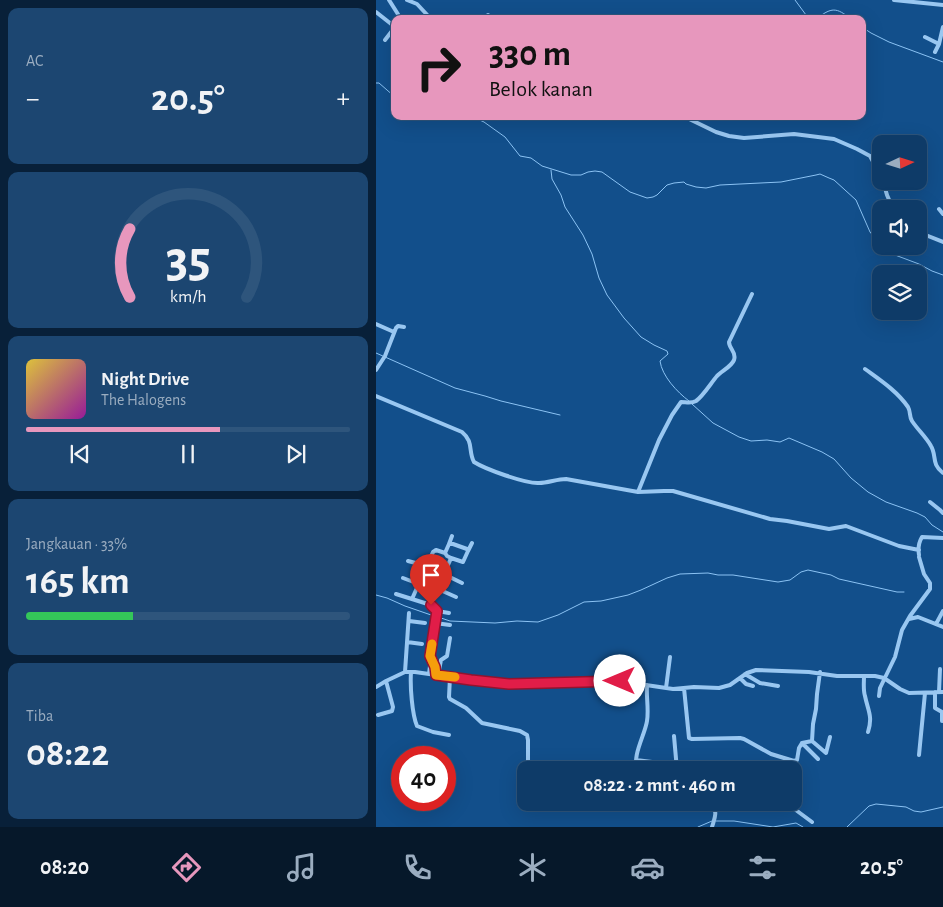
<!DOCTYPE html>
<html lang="id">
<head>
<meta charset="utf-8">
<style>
	body { margin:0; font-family:"Alegreya Sans",sans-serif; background:#1c4671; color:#f1f3f6; height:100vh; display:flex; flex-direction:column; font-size:19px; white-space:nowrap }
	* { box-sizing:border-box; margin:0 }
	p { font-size:16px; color:#9badc0 }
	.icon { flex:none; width:28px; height:28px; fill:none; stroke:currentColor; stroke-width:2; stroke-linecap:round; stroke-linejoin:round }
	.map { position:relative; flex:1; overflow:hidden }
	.sheet { display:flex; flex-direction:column; gap:8px; padding:8px; background:#082039; width:376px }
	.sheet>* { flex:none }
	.hud { position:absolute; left:15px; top:15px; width:475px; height:105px; border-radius:10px; box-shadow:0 5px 20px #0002,0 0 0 1px #2e557c; background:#e797bd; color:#111; overflow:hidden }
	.needle { width:32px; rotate:86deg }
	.tools { position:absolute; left:496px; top:135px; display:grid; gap:10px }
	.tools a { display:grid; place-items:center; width:55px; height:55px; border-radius:10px; background:#0e3b68; box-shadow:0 5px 20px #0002,0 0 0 1px #2e557c; font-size:25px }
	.speed { position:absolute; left:15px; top:746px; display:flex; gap:10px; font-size:25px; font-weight:700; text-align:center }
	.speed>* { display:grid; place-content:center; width:65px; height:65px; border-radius:50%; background:#0e3b68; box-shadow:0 5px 20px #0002,0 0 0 1px #2e557c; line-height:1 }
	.speed .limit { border:8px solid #d22; background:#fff; color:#111 }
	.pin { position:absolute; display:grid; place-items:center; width:42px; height:42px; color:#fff; margin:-51px -21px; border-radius:50% 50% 50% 0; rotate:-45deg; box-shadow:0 0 5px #0007 }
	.pin .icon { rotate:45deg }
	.me { position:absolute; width:55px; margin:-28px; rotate:270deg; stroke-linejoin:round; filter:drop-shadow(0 0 4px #0008) }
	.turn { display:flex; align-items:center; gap:18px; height:105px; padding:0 15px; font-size:22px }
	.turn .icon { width:65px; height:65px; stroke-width:2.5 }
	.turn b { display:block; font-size:35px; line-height:42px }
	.big { font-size:38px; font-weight:600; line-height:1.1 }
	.sheet .widget { flex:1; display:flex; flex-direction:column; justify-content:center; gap:8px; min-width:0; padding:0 18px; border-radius:10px; background:#1c4671 }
	.sheet .dial { align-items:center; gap:0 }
	.dial svg { height:130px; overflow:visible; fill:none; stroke:#2e557c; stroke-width:7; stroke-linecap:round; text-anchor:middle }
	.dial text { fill:#f1f3f6; stroke:none }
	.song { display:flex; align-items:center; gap:15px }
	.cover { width:60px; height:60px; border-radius:8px; background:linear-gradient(135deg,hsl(50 70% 55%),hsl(300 70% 35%)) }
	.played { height:5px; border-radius:2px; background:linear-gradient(90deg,#e797bd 60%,#2e557c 60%) }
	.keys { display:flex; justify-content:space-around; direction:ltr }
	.heat { display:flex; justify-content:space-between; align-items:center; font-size:28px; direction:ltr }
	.charge { height:8px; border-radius:4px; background:linear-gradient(90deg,#34c759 33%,#2e557c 0) }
	.trip { position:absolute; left:141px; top:761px; width:285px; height:50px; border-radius:10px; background:#0e3b68; box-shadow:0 5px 20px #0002,0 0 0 1px #2e557c; font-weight:600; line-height:50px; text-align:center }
	.menu { display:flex; height:80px; justify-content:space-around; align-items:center; background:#06182a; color:#9badc0 }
	.menu .icon { width:35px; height:35px }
	.menu .active { color:#e797bd }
	.menu b { font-size:22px; color:#f1f3f6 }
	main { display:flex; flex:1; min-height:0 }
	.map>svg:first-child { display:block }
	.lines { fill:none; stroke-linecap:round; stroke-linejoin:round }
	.stream { stroke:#8bc3f4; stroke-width:1 }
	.minor { stroke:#99c7f1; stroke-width:4 }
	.route-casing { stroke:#92132f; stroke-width:12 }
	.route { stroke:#e11d48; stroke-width:9 }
	.slow { stroke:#f59e0b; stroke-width:9 }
</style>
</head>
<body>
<main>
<section class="sheet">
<div class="widget"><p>AC</p>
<div class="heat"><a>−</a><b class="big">20.5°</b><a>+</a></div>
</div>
<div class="widget dial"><svg viewBox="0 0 100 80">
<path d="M14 69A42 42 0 1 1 86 69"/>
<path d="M14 69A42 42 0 0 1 14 27" stroke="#e797bd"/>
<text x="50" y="56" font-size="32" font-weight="700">35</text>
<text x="50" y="72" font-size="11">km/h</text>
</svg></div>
<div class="widget">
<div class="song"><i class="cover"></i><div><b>Night Drive</b><p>The Halogens</p></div></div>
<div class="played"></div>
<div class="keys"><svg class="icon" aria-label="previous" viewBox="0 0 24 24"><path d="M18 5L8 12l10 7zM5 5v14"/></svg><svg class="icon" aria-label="pause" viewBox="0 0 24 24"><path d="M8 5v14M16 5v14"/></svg><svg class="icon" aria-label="next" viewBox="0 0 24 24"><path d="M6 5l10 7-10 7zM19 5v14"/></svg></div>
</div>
<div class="widget"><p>Jangkauan · 33%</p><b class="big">165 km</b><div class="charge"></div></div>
<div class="widget"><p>Tiba</p><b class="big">08:22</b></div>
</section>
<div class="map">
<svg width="567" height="827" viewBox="0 0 567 827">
	<rect width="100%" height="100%" fill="#124f8b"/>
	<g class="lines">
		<path class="stream" d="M419,0L433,19
			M440,19C456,7 460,7 475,19
			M486,27L495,33L513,42L567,62
			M0,83H3L19,97
			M73,116L79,120L99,118L108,122L129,137L144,156L155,158L166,166L195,175H205L212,172L219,171L226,172L254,192L271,198L277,197L281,195L291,185L298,183L308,182L310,184L320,187L330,188L344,185L405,182L440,175L444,174L453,178L458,180L480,200L494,232L509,250L519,255L543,264L556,271L567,275
			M175,170L176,179L185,195L189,207L207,235L216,254L223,278L231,295L248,318L265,337L278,345L291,351L292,354L284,361C286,376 301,392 313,401
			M0,353L79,388L109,396L125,401L184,415
			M316,404L337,423L363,437L375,441L391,440L404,442L413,438L446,452L458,459L475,478L492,492L510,502L541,513L549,517L556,525L567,532
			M0,595L11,598L29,606L58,616
			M62,617L74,621L119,623L141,621L162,622L182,615L208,602L225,601L252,595L265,590L291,578L304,574L332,573L342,575H357L402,582L414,580L425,572L432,570L455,575L463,579L521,592H528
			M340,821H358L397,827L420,823L427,827
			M322,827L336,821
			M471,827L493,806L500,804L530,807L538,811L545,812L567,807"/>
		<path class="minor" d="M13,0L25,19
			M31,0L41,4L55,19
			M518,0L567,5
			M0,12L19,27L9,40
			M112,19V15
			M549,37L563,44
			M559,52L563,44L567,27
			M307,116L340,132L353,136L368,138L418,134L458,139L481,149L494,156L505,176
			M507,181L511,195L517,209
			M563,209L567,214
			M542,232L567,242
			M0,324L18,332
			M489,369C504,380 521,391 532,407C535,412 533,417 536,421C542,430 550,437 555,446C561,456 555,464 567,473
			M0,370L9,356L20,328L22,326L28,327
			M0,396L86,432C98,442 92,451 98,462C109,469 150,484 163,483C172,483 181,479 190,479L262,492L288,491H297L394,519L411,521L453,529L470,526L523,546L543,550
			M262,492L283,440L296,415L305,402C310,402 315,404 320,401C327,396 335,383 341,376C346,371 356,366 358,360C361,352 353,349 353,342L376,294
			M554,502L564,510L567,513
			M73,544L76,536
			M92,551L96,543
			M543,555C542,549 543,542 546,537L567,538
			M32,561L51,566L86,583
			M47,574L65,581
			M27,578L43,584
			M62,589L80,597
			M20,594L55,605L75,558L87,562L92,551L91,549L77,544H73L69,553L71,556L75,558
			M36,599L57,552L60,550L69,553
			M61,611L73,613
			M533,619L542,617L567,627
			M33,621L49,623
			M59,623L74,625
			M560,624L567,611
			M31,642L46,644
			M55,658L59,667L60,675
			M29,672L33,613
			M35,672C34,686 36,714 41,726L57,732L73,735
			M444,672L441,694L440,709L437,724L436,741L450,753L454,737
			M53,674L61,611L55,605
			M369,674L384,683L402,686
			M62,675L65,660L71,656L74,638
			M488,676C488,683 487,690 489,696C492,711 497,716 492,732
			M74,677L73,697L74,699L90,708L106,723L144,731L151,735L152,740V770
			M364,678L370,684L377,686
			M0,687L10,681L29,672H39L95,680L133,684L236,680L297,689L318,687L343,688L354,685L371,673L380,670L433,672L461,676H499L508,678L524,689L533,693L567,692
			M290,688L294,657
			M308,688L313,738L316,739L364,738L368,739L395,754L418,761L421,760L423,748L426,743
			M559,692V708L566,712V721
			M563,692L564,669
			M503,696L504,688L519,657L526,630L534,616L554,589V583L548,574L543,557
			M2,715L16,711L17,707L10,681
			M298,736L301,770
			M436,741L426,743L442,759
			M543,755L549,693
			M260,760L300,765
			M262,770C255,757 269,735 271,721C273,709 270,697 271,685
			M350,770H361
			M335,802C342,812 339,817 336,827
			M409,802L436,822"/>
	</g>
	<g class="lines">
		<g class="route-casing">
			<path id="route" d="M55,605L61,611L54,656L59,667L60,675L95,680L133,684L244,681"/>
		</g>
		<use href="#route" class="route"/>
		<path class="slow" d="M56,644L54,656L59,667L60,675L79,677"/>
	</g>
</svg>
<div class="tools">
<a><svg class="needle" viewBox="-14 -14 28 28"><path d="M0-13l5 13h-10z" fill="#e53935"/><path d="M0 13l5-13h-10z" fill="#9badc0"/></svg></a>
<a><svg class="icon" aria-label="sound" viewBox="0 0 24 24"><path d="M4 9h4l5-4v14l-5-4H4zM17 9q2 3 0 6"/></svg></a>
<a><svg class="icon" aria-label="layers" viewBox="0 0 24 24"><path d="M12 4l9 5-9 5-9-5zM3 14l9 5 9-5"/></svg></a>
</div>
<div class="speed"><div class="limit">40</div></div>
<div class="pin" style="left:55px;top:605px;background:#d93025"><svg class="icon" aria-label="arrive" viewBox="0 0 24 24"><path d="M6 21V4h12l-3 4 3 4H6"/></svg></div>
<svg class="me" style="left:244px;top:681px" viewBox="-20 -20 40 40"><circle r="19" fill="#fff"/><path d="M0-13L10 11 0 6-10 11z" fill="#e11d48"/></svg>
<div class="trip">08:22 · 2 mnt · 460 m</div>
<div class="hud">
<div class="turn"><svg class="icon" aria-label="right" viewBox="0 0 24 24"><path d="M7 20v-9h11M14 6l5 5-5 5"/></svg><div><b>330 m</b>Belok kanan</div></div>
</div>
</div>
</main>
<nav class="menu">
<b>08:20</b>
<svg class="icon active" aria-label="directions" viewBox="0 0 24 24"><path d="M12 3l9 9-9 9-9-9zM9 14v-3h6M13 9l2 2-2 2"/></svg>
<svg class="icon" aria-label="music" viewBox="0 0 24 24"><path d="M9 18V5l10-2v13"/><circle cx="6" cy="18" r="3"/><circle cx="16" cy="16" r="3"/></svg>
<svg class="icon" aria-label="phone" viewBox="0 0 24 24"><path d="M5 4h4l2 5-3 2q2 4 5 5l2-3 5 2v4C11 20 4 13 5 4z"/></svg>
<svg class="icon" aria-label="climate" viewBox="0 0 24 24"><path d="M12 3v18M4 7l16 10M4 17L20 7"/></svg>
<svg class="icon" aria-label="car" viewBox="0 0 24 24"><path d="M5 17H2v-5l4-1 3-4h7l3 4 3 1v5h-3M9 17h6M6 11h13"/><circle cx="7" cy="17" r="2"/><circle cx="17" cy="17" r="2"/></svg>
<svg class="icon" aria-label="filters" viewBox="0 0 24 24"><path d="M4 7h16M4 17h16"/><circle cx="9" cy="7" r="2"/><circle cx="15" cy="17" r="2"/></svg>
<b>20.5°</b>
</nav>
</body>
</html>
